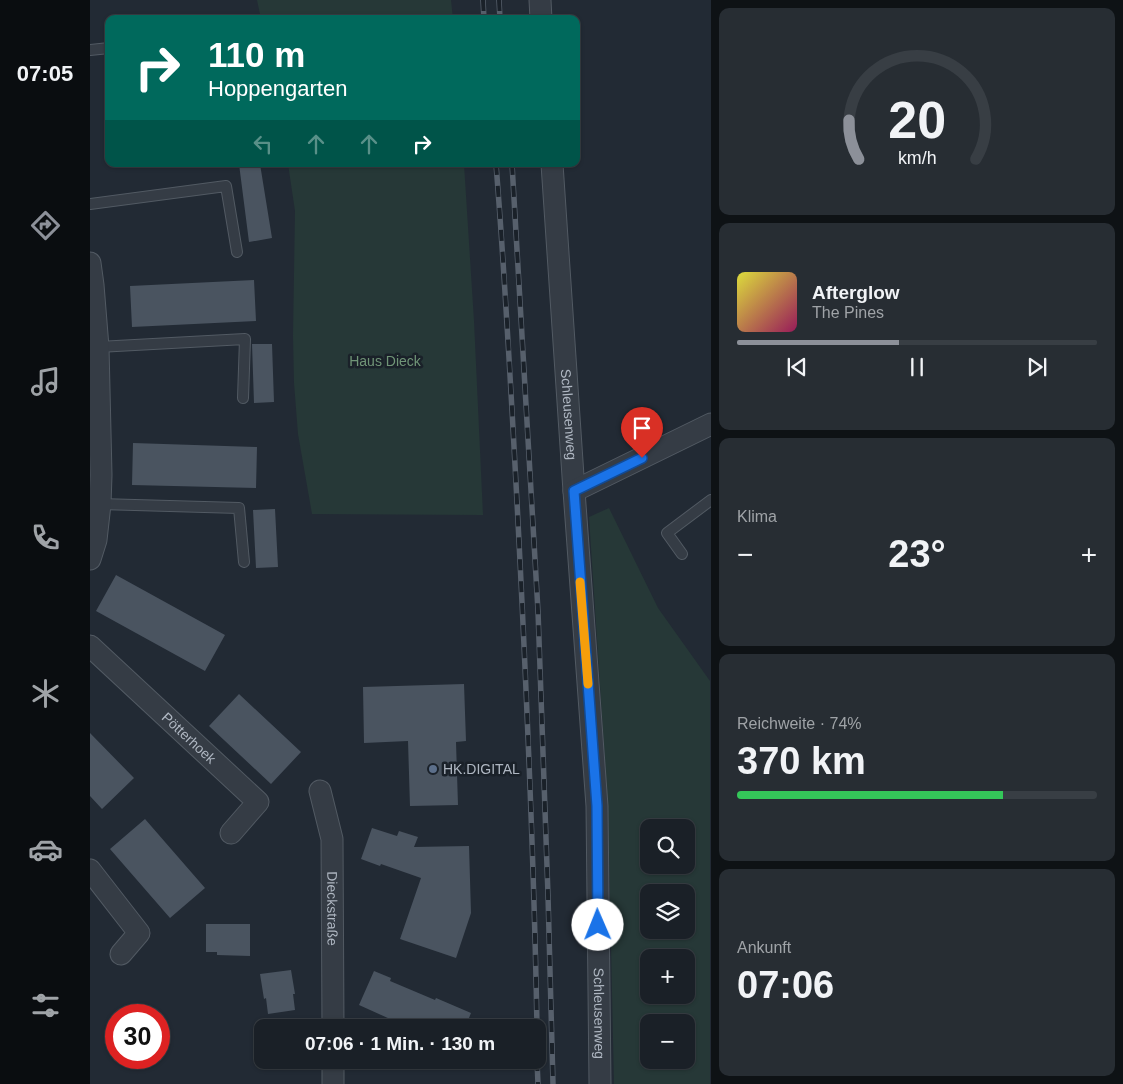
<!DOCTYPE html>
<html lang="de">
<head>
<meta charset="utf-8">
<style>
	body { margin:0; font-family:Helvetica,sans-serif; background:#272d33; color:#f1f3f6; height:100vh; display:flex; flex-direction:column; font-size:19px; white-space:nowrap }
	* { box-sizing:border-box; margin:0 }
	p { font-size:16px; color:#9fa3a7 }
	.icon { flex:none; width:28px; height:28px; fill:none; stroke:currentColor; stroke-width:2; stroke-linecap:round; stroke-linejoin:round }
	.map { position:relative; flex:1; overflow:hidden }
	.drawer { display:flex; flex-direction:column; gap:8px; padding:8px; background:#0e1215; width:412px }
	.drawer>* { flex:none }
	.guide { position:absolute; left:15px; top:15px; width:475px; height:152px; border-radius:10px; box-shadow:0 1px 4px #0004,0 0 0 1px #383e44; background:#00695c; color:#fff; overflow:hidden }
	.tools { position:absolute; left:550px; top:819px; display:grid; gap:10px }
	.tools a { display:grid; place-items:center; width:55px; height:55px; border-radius:10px; background:#1a2027; box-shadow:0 1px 4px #0004,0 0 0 1px #383e44; font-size:25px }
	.speed { position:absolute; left:15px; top:1004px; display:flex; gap:10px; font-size:25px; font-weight:700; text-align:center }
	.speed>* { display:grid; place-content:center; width:65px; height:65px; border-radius:50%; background:#1a2027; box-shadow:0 1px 4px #0004,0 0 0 1px #383e44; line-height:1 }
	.speed .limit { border:8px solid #d22; background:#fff; color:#111 }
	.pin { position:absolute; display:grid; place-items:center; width:42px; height:42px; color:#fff; margin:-51px -21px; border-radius:50% 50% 50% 0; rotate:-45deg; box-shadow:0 0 5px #0007 }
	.pin .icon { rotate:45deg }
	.me { position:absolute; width:55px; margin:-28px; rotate:359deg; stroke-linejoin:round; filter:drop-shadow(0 0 4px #0008) }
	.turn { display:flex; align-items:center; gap:18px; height:105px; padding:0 20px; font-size:22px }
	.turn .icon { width:65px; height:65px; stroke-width:2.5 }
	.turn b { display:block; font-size:35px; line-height:42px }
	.lanes { display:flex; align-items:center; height:48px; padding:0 20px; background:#0003; justify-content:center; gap:25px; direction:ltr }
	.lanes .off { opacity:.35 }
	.big { font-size:38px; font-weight:800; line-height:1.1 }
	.drawer .tile { flex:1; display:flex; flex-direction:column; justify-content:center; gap:8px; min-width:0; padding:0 18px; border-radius:10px; background:#272d33 }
	.drawer .dial { align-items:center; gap:0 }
	.dial svg { height:130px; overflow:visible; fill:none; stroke:#383e44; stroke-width:7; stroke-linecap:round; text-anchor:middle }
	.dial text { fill:#f1f3f6; stroke:none }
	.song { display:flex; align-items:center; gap:15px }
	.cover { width:60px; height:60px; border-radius:8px; background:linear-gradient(135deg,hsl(60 70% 55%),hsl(330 70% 35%)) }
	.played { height:5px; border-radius:2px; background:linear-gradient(90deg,#8c9099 45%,#383e44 45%) }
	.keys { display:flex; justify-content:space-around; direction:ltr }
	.heat { display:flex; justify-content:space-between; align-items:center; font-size:28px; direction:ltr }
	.charge { height:8px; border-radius:4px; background:linear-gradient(90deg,#34c759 74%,#383e44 0) }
	.trip { position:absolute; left:164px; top:1019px; width:292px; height:50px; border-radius:10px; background:#1a2027; box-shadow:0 1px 4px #0004,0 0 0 1px #383e44; font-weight:800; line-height:50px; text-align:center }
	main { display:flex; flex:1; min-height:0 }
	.tabs { display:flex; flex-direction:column; width:90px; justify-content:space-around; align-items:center; background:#0a0d10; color:#9fa3a7 }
	.tabs .icon { width:35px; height:35px }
	.tabs .active { color:#8c9099 }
	.tabs b { font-size:22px; color:#f1f3f6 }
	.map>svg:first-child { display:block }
	.green { fill:#263837; fill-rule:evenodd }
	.building { fill:#4a5460 }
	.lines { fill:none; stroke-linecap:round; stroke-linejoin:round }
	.service-casing { stroke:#525a63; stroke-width:12 }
	.minor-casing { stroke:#525a63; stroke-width:23 }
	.service { stroke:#353c45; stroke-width:10 }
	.minor { stroke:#353c45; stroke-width:21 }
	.rail-casing { stroke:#57606c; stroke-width:5.5 }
	.rail { stroke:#1a2129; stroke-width:4; stroke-dasharray:11; stroke-linecap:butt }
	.route-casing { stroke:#114b97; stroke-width:12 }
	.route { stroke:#1a73e8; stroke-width:9 }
	.slow { stroke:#f59e0b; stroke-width:9 }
	.service-dot { fill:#5c6f8a; stroke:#1a2129; stroke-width:2 }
	.labels { text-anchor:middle; stroke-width:5; stroke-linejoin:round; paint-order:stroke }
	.park-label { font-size:14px; fill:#709577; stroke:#1a2129 }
	.street-label { font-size:14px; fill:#afb7c2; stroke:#1a2129 }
	.poi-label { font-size:14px; fill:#afb7c2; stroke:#1a2129; text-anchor:start }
</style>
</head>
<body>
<main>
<nav class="tabs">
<b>07:05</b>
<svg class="icon active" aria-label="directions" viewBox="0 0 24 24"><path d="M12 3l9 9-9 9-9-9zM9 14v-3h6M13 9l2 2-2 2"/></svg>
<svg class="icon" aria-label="music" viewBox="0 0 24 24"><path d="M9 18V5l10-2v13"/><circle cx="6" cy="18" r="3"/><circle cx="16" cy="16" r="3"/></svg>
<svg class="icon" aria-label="phone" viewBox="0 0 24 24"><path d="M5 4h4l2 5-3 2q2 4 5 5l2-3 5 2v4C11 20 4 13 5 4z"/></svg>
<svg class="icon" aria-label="climate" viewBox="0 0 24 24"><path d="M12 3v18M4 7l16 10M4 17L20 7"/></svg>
<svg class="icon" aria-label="car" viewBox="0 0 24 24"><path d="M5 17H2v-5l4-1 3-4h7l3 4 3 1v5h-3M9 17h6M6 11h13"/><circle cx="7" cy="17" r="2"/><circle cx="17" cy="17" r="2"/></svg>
<svg class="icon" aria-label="filters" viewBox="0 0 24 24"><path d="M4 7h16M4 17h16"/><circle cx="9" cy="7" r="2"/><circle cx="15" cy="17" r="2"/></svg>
</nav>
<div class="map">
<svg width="621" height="1084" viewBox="0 0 621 1084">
	<rect width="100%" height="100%" fill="#222a34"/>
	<path class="green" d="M167,0H361L363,19H171Z
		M198,164H374L384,321L393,515L222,514L208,434L204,383L203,336L205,211Z
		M519,508L568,608L620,681V1084H524L518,807L499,517ZM559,828H596V865H559ZM559,892H596V930H559ZM559,958H596V995H559ZM559,1022H596V1060H559Z"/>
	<path class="building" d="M149,164H170L182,238L159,242Z
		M164,280L166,321L42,327L40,286Z
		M162,344H182L184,402L164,403Z
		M43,443L167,447L166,488L42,485Z
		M185,509L188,567L166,568L163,510Z
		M26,575L135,635L115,671L6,611Z
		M374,684L376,741L366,742L368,805L320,806L318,741L274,743L273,687Z
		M149,694L211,752L181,784L119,726Z
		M0,733L44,778L12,809L0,796Z
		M55,819L115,888L80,918L20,849Z
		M282,828L307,836L309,831L328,837L324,847L379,846L381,913L366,958L310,939L331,878L291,864L290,866L271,859Z
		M116,924H160V956L127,955V952H116Z
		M201,970L205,994H203L205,1010L178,1014L176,998L174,999L170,974Z
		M284,971L301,978L300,981L345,1000L346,998L381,1013L375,1028H320L269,1005Z"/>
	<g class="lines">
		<g class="service-casing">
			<path id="service" d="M0,50L19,48
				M0,204L136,186L147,252
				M8,347L155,339L153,398
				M10,504L149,508L154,562
				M592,554L577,533L621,500"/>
		</g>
		<g class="minor-casing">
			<g id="minor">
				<path d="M450,0L451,19"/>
				<path id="s1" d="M462,164L484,491L507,806L510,1084"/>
				<path d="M0,263L3,285L8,347L11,475L10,504L6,540L0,559"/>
				<path d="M484,491L621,424"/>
				<path id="s2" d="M0,646L168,802L141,833"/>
				<path id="s3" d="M230,791L242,839L243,1028"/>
				<path d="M0,870L49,933L31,954"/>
				<path d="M243,1084V1060"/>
			</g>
		</g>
		<use href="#service" class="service"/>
		<use href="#minor" class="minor"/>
		<g class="rail-casing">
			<path id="rail" d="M393,0L394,19
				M409,0L410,19
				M406,164C415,276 421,389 427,502C436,677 444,852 447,1028
				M422,164L448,611L458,895L463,1084
				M447,1060L448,1084"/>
		</g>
		<use href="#rail" class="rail"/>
	</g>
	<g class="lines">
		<g class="route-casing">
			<path id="route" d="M508,925L507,806L484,491L552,458"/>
		</g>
		<use href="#route" class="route"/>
		<path class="slow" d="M490,582L498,684"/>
	</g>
	<circle class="service-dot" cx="343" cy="769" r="5"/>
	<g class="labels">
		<g class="park-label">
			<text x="295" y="366">Haus Dieck</text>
		</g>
		<g class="street-label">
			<text dy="5" stroke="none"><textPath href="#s1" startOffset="251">Schleusenweg</textPath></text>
			<text dy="5" stroke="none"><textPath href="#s2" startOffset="135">Pötterhoek</textPath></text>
			<text dy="5" stroke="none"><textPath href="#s3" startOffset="119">Dieckstraße</textPath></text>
			<text dy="5" stroke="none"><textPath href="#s1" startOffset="851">Schleusenweg</textPath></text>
		</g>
		<g class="poi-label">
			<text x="353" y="774">HK.DIGITAL</text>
		</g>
	</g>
</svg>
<div class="tools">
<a><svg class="icon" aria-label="search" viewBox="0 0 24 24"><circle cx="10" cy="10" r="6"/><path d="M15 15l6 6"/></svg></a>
<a><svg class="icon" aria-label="layers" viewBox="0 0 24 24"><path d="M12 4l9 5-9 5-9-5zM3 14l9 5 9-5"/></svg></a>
<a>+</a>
<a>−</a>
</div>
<div class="speed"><div class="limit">30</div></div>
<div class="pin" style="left:552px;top:458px;background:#d93025"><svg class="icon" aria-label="arrive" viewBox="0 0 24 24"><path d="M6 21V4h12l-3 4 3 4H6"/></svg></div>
<svg class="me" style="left:508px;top:925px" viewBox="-20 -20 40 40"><circle r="19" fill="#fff"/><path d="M0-13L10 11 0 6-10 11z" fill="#1a73e8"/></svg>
<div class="trip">07:06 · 1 Min. · 130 m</div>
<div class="guide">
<div class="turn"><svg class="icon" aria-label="right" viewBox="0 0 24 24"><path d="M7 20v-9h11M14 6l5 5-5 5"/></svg><div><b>110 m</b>Hoppengarten</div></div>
<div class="lanes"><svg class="icon off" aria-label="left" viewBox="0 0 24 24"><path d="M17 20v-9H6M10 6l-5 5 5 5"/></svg><svg class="icon off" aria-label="ahead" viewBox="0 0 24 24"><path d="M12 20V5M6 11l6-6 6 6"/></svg><svg class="icon off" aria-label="ahead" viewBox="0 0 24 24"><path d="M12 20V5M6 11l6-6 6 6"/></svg><svg class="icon" aria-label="right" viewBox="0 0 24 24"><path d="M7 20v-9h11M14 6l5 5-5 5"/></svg></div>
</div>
</div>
<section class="drawer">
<div class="tile dial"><svg viewBox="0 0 100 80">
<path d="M14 69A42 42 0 1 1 86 69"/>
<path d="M14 69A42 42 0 0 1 8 45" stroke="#8c9099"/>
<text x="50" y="56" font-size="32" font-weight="700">20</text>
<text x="50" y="72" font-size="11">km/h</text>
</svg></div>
<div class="tile">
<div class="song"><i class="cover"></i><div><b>Afterglow</b><p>The Pines</p></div></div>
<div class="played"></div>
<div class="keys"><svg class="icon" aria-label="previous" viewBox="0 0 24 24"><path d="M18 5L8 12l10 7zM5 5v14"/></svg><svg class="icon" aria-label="pause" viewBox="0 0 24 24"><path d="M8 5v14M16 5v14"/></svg><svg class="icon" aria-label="next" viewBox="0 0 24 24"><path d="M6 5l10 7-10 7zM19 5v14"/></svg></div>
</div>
<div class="tile"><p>Klima</p>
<div class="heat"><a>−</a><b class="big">23°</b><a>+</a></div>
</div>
<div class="tile"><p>Reichweite · 74%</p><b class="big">370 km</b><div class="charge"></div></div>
<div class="tile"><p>Ankunft</p><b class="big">07:06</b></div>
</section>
</main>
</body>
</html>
